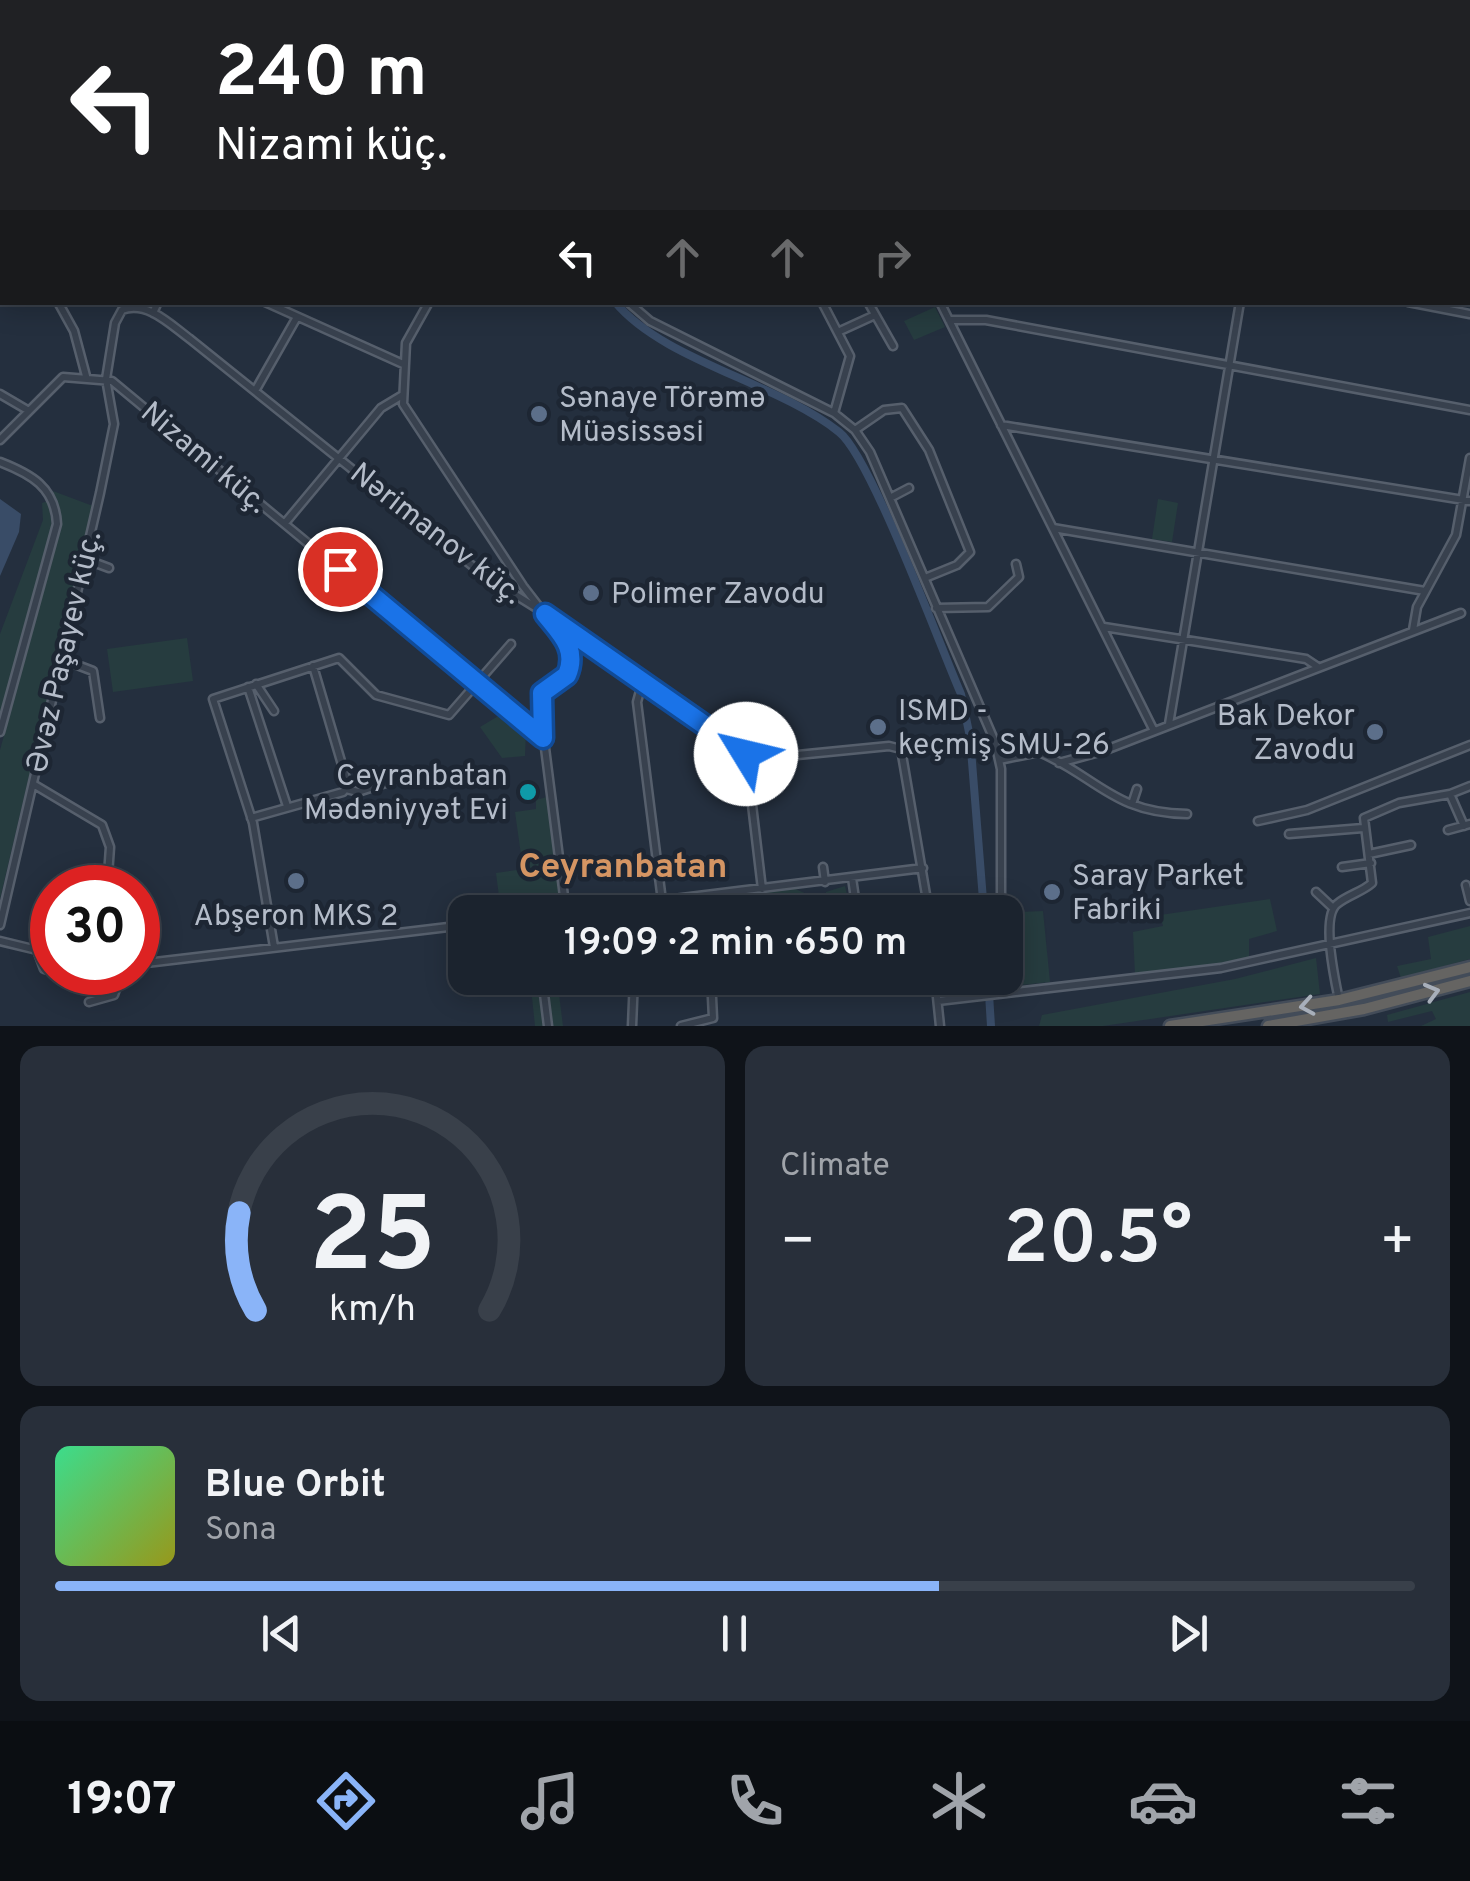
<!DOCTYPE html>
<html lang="en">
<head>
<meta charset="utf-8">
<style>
	body { margin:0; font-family:Overpass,sans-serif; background:#282f3a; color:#f1f3f6; height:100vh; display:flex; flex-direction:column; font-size:38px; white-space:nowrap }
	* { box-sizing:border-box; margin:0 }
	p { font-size:32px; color:#a0a4aa }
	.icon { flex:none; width:55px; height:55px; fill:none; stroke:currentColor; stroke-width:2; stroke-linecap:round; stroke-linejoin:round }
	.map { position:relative; height:1026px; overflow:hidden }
	.side { display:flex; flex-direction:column; gap:20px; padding:20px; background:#0f1319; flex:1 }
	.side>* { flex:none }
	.top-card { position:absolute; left:0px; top:0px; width:1470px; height:305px; box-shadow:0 5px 25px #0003,0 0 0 2px #39404a; background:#202124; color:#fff; overflow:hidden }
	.speed { position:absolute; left:30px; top:865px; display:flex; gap:20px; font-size:50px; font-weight:700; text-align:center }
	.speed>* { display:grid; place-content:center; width:130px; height:130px; border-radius:50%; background:#1b232e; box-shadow:0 5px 25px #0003,0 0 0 2px #39404a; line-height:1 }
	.speed .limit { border:15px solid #d22; background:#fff; color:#111 }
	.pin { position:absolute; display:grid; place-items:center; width:85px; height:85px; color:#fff; margin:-42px; border:5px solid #fff; border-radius:50%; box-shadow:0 2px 10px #0007 }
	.me { position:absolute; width:110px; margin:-55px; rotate:306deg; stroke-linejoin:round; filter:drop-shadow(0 0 8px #0008) }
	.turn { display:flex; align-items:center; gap:35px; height:210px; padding:0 50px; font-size:45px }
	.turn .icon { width:130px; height:130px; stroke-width:2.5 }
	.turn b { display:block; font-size:70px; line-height:85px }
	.lanes { display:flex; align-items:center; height:95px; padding:0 50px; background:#0003; justify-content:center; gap:50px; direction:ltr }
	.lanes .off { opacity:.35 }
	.big { font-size:75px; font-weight:600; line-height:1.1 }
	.side .widget { flex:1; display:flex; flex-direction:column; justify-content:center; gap:15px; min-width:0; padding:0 35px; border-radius:20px; background:#282f3a }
	.side .dial { align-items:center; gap:0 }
	.dial svg { height:260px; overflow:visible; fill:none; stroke:#39404a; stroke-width:7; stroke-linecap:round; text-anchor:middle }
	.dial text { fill:#f1f3f6; stroke:none }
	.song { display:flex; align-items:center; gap:30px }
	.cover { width:120px; height:120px; border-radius:15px; background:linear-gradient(135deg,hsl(150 70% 55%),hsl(60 70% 35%)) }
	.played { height:10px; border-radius:5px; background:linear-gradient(90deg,#8ab4f8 65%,#39404a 65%) }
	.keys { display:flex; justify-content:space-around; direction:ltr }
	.heat { display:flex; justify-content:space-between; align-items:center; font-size:55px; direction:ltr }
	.side .tiles { flex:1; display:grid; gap:20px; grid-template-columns:1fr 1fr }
	.widget:last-child { grid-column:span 2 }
	.trip { position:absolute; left:448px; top:895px; width:575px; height:100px; border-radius:20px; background:#1b232e; box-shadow:0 5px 25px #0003,0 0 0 2px #39404a; font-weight:600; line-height:100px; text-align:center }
	.tab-bar { display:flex; height:160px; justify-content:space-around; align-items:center; background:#0b0e12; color:#a0a4aa }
	.tab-bar .icon { width:70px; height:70px }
	.tab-bar .current { color:#8ab4f8 }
	.tab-bar b { font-size:45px; color:#f1f3f6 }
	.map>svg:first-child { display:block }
	.green { fill:#263c3f }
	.water { fill:#394c67 }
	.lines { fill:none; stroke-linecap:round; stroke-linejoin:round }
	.canal { stroke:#394c67; stroke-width:8 }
	.minor-casing { stroke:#565f6c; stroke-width:11 }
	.trunk-casing { stroke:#434c59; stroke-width:15 }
	.minor { stroke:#38414e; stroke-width:6 }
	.trunk { stroke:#656462; stroke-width:10 }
	.oneway { stroke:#a8afba }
	.route-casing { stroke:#114b97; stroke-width:25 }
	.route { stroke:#1a73e8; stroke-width:18 }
	.service-dot { fill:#5c6f8a; stroke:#1d2633; stroke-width:4 }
	.culture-dot { fill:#0f9aa8; stroke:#1d2633; stroke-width:4 }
	.labels { text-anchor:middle; stroke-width:9; stroke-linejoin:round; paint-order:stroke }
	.poi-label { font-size:30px; fill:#b4bcc9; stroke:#1d2633; text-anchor:start }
	.street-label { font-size:30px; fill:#b4bcc9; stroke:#1d2633 }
	.quarter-label { font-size:35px; font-weight:bold; fill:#d59563; stroke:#1d2633 }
</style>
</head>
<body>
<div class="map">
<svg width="1470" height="1026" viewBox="0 0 1470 1026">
	<rect width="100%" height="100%" fill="#242f3e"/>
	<path class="green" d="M918,0H1241V2H920Z
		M935,307L945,327L914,340L904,321Z
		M53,491L93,506L0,899V750L61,528Z
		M1158,499L1178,503L1172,542L1152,539Z
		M48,501L53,531L0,715V634L43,520L42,503Z
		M187,638L193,681L113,692L107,649Z
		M505,712L526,730L525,756L502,758L480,727Z
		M547,797L561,909L501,912L496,873L523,869L515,812L536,809V800Z
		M845,886L851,912H835L838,898L825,899L826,892Z
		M793,888L816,898L800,902L801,912H777L773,901L723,907L711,903L720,897Z
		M1270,899L1277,931L1249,939V959L1135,975L1133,932L1163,926L1160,915Z
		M1020,906L1021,912L1043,911L1050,982L1001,987L1005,912H998V908Z
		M1470,926V959L1401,978L1397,966L1431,959L1428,937Z
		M1316,958L1320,994L1103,1026H1039L1042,1015L1235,979Z
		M530,978H538L544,1026H535Z
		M546,978H557L563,1026H552Z
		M1470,992V1026H1421L1436,1019L1432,1011L1388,1022L1387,1015Z"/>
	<path class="water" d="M0,499L21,514L19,532L0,576Z"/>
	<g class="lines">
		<path class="canal" d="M503,0L504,2
			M376,2L378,0
			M0,248L2,247
			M615,302C664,361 776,382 839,432C871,457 939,644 961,694L970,737L984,912
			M988,978L991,1026"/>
		<g class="minor-casing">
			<path id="minor" d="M860,0L862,2
				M1245,0V2
				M834,2L840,0
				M1427,2L1428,0
				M1468,121H1470
				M1468,220L1470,221
				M58,302L74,331L86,376
				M265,302L403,364
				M429,302L406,343L403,404L523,586L570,647L567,675L547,687L539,701L566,912
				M628,302L650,321L834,413L855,430L870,452L995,742L1001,769V903L928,905
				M822,302L850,356L834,413
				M868,302L893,346
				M940,302L1154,731
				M1408,302L1470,314
				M153,313L158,302
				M949,320H986L1470,410
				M840,331L875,315
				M255,391L297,317
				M0,394L29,411
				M1001,425L1470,501
				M855,430L884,410L902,408L929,450L970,552L957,565L925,578
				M0,440L63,377L112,381L543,738
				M0,462C31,474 55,487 57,524L0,732
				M890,498L909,488
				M285,523L381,408L401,396
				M1053,528L1425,591
				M85,559L109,568
				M936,608L988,607L1019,577L1016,564
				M1104,627L1306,659L1318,667
				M1413,630L1417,607L1456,535L1470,458
				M64,660L93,671L100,718
				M643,680L637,702L662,901
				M256,684L274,711
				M248,687L287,806
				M1169,724L1240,302
				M746,754L762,889
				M999,760L1039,752C1096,776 1113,813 1187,814
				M1059,763L1103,751L1461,613
				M33,784L102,825L110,847L108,875
				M346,789L358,792L398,779
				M1450,794L1470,786
				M1132,804L1137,789
				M251,818L343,792L348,785L313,666
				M1258,821L1307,810L1470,745
				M1448,830L1470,824
				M1289,834L1363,828
				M1369,854L1411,845
				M823,867L825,882
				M1342,867L1371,863
				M852,878L857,912
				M1466,885L1470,901
				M1316,892L1333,908
				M705,896L706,912
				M569,912L923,868
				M0,925L100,493L114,424L106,379L115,323L122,310C147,300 171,325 190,339L485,576L567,627L746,754L767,758L889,746L901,749L929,912
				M0,941L37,950L44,969L52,971
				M274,947L253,823L213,699L339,658L376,695L449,715L511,644
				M138,964L465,925
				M542,978L548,1026
				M935,978L940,1026
				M978,978L979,996
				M1339,1000C1335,981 1321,917 1337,904C1348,895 1362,892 1372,883L1364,818L1399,803L1450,794L1464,826
				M938,1001L1221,968L1470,913
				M89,1002L114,995L122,972
				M632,1026L634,978
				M681,1026L713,1018L711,978"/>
		</g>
		<g class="trunk-casing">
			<path id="trunk" d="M1170,1026L1339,1000L1470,967
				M1268,1026L1364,1009L1470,981"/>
		</g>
		<use href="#minor" class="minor"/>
		<use href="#trunk" class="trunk"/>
	</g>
	<defs><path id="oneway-chevron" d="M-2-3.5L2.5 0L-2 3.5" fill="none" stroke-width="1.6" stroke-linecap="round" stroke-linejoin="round" transform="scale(2.5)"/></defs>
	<g class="oneway">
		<use href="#oneway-chevron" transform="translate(1432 992) rotate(-15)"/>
		<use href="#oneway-chevron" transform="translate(1307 1006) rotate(170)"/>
	</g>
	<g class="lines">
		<g class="route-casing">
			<path id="route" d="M340,569L543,738L542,693L567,675C578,649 561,634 545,614L746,754"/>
		</g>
		<use href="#route" class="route"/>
	</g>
	<g class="service-dot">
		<circle cx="539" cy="414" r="10"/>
		<circle cx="591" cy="593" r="10"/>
		<circle cx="878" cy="727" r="10"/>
		<circle cx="1375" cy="732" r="10"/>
		<circle cx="296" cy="881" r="10"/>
		<circle cx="1052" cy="892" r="10"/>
	</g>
	<circle class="culture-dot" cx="528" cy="792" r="10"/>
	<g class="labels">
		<g class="poi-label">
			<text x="559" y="407">Sənaye Törəmə<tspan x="559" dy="34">Müəsissəsi</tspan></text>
			<text x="611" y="603">Polimer Zavodu</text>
			<text x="898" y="720">ISMD -<tspan x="898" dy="34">keçmiş SMU-26</tspan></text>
			<text x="1355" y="725" text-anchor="end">Bak Dekor<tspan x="1355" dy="34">Zavodu</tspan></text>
			<text x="508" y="785" text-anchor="end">Ceyranbatan<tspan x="508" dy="34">Mədəniyyət Evi</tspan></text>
			<text x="1072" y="885">Saray Parket<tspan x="1072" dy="34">Fabriki</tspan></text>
			<text x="296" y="925" text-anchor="middle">Abşeron MKS 2</text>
		</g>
		<g class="street-label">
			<text transform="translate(205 457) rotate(40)" y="10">Nizami küç.</text>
			<text transform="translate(437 533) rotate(38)" y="10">Nərimanov küç.</text>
			<text transform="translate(63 652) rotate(-77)" y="10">Əvəz Paşayev küç.</text>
		</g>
		<g class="quarter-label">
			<text x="623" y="877">Ceyranbatan</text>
		</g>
	</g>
</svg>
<div class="speed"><div class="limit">30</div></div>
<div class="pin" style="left:340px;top:569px;background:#d93025"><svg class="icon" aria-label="arrive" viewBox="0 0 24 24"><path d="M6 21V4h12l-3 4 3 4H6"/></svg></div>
<svg class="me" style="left:746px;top:754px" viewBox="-20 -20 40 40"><circle r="19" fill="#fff"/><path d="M0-13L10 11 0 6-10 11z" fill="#1a73e8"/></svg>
<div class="trip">19:09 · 2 min · 650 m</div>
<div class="top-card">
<div class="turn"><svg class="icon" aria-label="left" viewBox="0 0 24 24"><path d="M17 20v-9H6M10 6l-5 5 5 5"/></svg><div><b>240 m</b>Nizami küç.</div></div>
<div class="lanes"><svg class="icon" aria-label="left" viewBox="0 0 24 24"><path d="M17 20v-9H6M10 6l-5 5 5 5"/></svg><svg class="icon off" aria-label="ahead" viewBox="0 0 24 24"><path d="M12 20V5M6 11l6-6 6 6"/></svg><svg class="icon off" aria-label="ahead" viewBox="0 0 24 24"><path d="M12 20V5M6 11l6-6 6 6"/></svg><svg class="icon off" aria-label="right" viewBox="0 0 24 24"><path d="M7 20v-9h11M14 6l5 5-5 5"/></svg></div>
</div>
</div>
<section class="side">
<div class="tiles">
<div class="widget dial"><svg viewBox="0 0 100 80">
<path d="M14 69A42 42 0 1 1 86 69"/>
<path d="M14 69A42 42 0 0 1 9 39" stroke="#8ab4f8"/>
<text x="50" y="56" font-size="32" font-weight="700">25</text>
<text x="50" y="72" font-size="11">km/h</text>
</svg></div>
<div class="widget"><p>Climate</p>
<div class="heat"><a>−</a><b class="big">20.5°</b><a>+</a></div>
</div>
<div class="widget">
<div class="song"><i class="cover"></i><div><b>Blue Orbit</b><p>Sona</p></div></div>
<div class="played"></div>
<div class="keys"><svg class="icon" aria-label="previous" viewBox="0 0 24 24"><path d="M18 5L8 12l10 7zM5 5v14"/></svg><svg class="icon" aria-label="pause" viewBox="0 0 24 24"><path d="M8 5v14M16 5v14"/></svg><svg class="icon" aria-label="next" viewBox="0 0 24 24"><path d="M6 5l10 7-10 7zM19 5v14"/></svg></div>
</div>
</div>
</section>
<nav class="tab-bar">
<b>19:07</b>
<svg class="icon current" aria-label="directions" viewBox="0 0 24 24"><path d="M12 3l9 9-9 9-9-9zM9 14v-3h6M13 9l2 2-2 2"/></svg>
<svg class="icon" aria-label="music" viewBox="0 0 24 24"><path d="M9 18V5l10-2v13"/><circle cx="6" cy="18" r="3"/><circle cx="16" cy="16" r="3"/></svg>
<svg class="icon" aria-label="phone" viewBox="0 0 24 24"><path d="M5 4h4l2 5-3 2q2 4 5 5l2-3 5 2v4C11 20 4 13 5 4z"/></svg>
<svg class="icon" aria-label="climate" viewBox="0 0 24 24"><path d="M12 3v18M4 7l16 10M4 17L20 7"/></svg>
<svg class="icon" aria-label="car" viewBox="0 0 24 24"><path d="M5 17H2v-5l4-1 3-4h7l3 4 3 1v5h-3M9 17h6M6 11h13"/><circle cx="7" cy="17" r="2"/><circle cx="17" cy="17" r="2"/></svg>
<svg class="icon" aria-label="filters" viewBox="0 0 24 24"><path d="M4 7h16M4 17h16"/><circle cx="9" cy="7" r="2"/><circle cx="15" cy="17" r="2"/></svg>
</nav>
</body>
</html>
